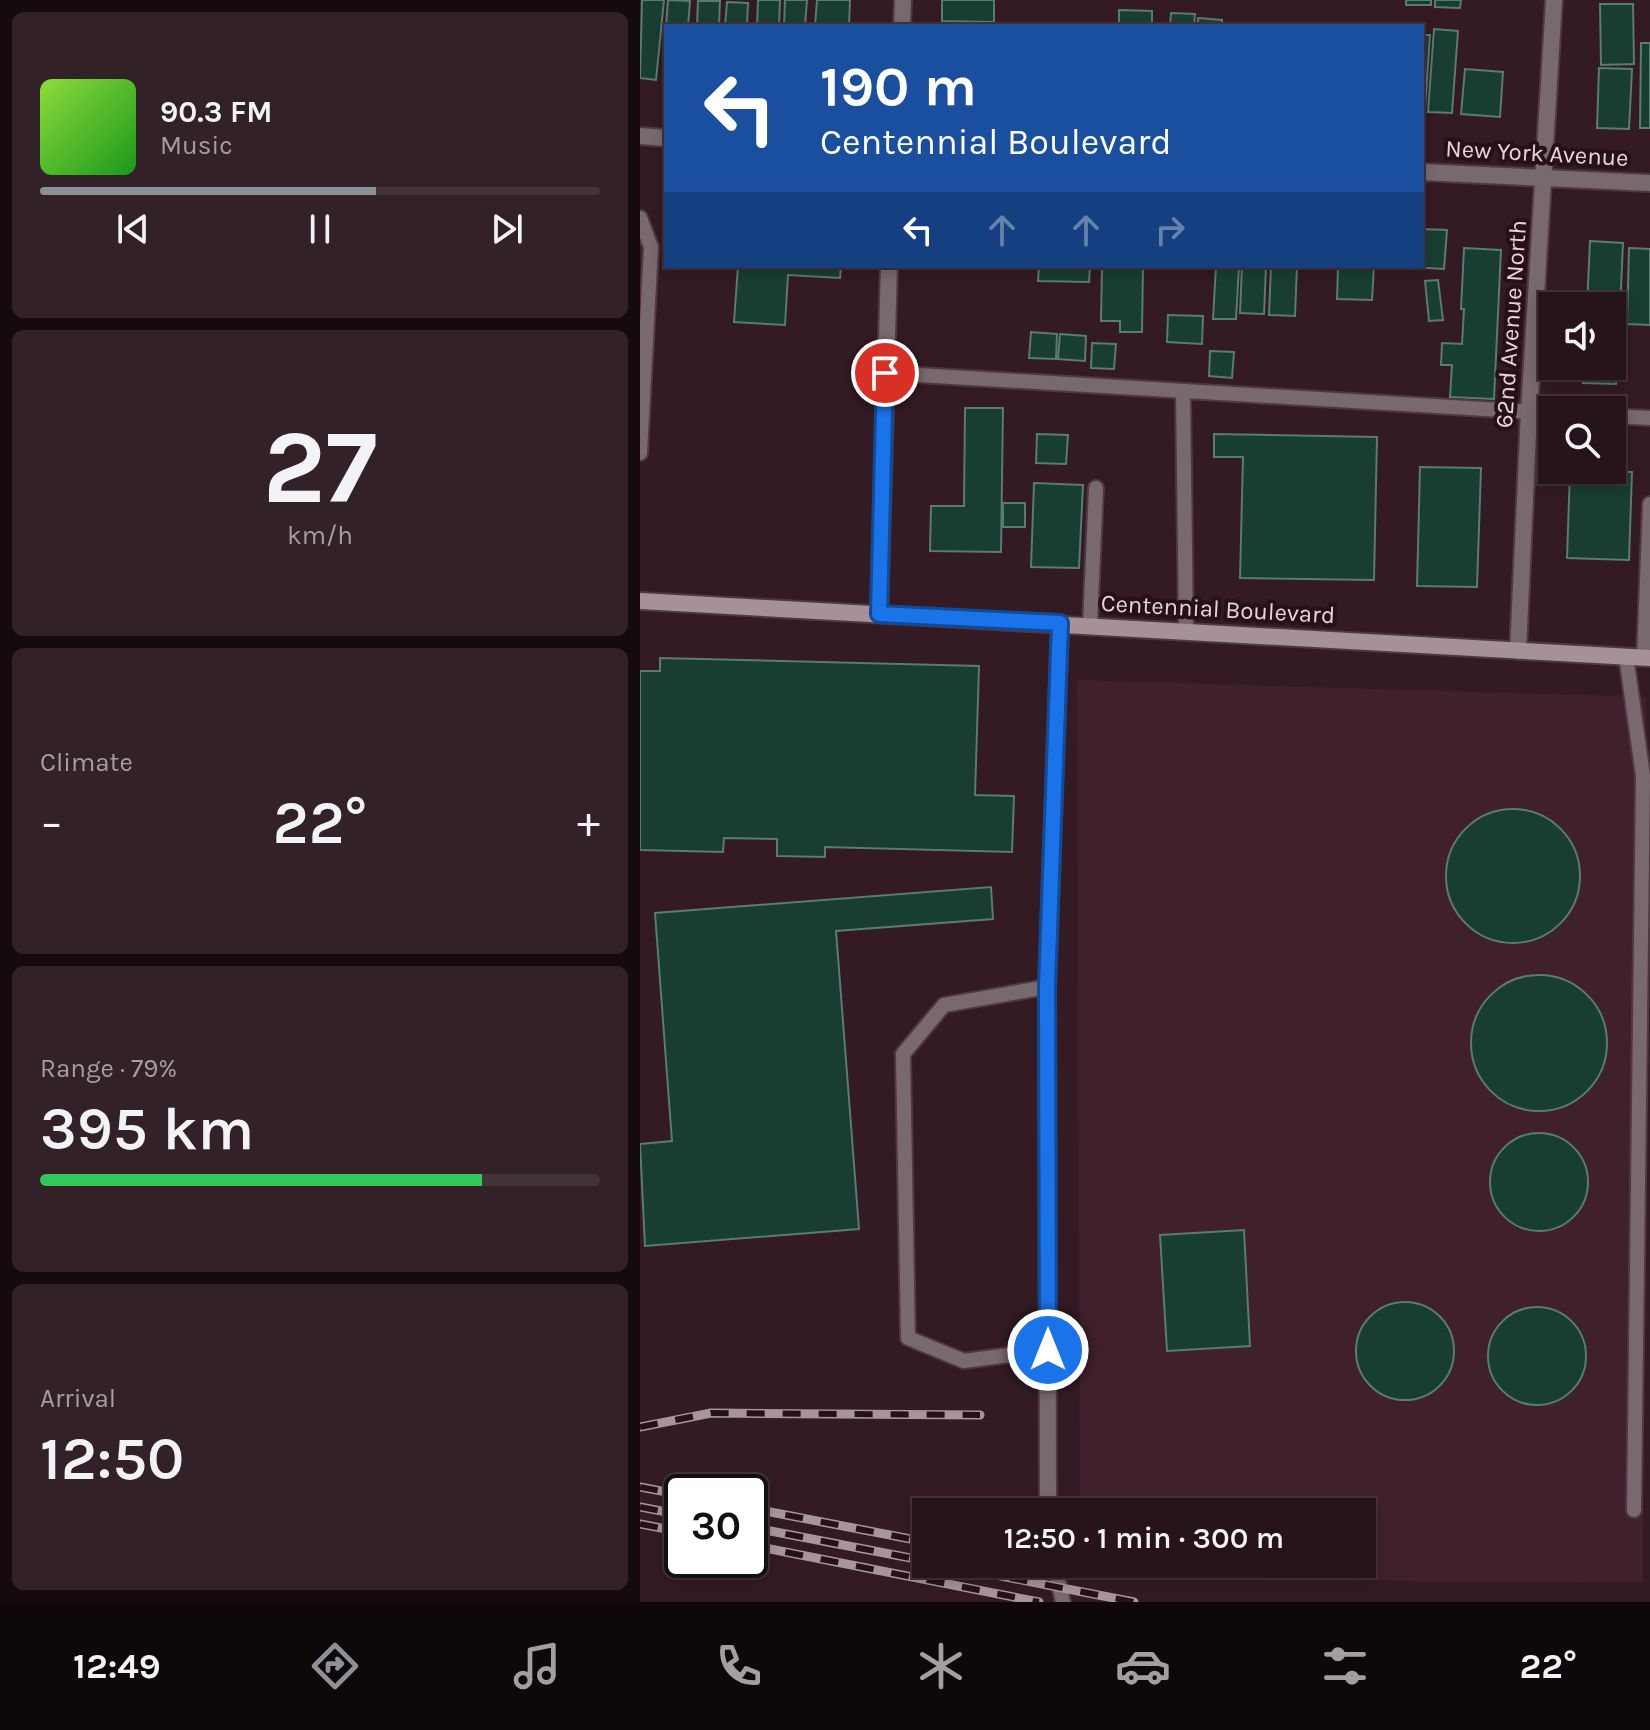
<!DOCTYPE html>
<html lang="en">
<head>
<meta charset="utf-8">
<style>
	body { margin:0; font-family:Karla,sans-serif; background:#322127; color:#f1f3f6; height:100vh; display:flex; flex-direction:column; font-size:30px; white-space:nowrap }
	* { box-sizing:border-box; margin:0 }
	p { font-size:26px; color:#a49ea2 }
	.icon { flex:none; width:44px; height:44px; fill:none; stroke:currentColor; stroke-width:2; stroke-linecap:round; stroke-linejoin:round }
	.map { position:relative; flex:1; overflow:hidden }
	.drawer { display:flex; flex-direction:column; gap:12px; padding:12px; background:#150b0e; width:640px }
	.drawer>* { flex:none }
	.guide { position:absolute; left:24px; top:24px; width:760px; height:244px; border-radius:0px; box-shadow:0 4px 12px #0003,0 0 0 2px #423339; background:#1a4fa0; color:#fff; overflow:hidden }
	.tools { position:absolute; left:898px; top:292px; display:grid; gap:16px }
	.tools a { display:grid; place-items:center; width:88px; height:88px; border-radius:0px; background:#26141a; box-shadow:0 4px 12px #0003,0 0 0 2px #423339; font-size:40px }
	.speed { position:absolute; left:24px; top:1474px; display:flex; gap:16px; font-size:40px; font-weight:700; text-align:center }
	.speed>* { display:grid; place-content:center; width:104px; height:104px; border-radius:50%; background:#26141a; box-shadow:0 4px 12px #0003,0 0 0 2px #423339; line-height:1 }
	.speed .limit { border:4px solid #111; border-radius:12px; background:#fff; color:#111 }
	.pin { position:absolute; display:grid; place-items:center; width:68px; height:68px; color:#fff; margin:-34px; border:4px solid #fff; border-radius:50%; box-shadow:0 2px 8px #0007 }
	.me { position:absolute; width:88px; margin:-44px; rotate:0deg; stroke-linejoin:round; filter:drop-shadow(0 0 6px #0008) }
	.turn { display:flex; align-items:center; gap:28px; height:168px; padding:0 24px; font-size:36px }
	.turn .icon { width:104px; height:104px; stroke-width:2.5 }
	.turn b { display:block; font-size:56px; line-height:68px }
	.lanes { display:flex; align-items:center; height:76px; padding:0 24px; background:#0003; justify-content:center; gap:40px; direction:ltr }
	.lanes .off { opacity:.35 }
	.big { font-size:60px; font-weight:600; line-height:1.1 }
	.drawer .card { flex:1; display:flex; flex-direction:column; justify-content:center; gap:12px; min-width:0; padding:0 28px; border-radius:12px; background:#322127 }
	.drawer .dial { align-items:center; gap:0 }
	.dial b { font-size:104px; line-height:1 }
	.song { display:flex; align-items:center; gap:24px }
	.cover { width:96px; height:96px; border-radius:12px; background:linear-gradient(135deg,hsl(90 70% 55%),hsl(120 70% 35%)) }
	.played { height:8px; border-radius:4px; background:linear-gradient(90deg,#8c9099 60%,#423339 60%) }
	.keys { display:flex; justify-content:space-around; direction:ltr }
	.heat { display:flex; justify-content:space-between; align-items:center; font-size:44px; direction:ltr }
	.charge { height:12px; border-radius:6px; background:linear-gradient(90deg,#34c759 79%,#423339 0) }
	.trip { position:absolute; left:272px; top:1498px; width:464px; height:80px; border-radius:0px; background:#26141a; box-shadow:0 4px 12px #0003,0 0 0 2px #423339; font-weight:600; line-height:80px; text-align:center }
	.menu { display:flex; height:128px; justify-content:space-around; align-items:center; background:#0f080a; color:#a49ea2 }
	.menu .icon { width:56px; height:56px }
	.menu .current { color:#8c9099 }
	.menu b { font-size:36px; color:#f1f3f6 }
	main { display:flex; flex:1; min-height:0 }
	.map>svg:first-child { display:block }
	.built { fill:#40202c }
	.building { fill:#183d33; stroke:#597b70; stroke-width:2 }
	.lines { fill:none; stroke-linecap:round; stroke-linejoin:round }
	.service-casing { stroke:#503840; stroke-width:18 }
	.minor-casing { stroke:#503840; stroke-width:20 }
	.secondary-casing { stroke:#503840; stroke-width:20 }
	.service { stroke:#77696e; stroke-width:14 }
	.minor { stroke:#77696e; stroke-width:16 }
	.secondary { stroke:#a79198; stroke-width:16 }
	.rail-casing { stroke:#a8949b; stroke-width:9 }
	.rail { stroke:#28101a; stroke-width:6; stroke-dasharray:18; stroke-linecap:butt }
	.route-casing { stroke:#114b97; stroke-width:20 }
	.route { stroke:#1a73e8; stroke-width:14 }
	.labels { text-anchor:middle; stroke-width:8; stroke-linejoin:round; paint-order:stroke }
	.street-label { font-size:24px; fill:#e6d4da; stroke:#28101a }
</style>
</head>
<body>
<main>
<section class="drawer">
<div class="card">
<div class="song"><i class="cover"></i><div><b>90.3 FM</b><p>Music</p></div></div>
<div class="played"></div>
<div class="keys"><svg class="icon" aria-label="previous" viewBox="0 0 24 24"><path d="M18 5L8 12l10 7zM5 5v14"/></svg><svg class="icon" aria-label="pause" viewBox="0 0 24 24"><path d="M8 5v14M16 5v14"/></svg><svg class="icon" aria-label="next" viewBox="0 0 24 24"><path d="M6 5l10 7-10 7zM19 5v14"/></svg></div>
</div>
<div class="card dial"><b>27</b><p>km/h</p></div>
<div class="card"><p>Climate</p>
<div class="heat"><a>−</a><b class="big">22°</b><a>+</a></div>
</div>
<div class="card"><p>Range · 79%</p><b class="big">395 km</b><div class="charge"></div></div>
<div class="card"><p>Arrival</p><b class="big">12:50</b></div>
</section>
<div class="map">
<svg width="1010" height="1602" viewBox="0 0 1010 1602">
	<rect width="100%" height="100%" fill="#331a23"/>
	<path class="built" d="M437,680L1006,697L1003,1582L595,1580L519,1564H722V1512H440Z"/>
	<path class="building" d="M2,0H24L16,80L0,78Z
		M28,0L50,1L48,26H26Z
		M118,0H140L139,26H117Z
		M145,0H167L165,26H144Z
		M177,0H210L209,26H175Z
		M302,0H354V22L302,21Z
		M766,0H791V5H766Z
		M795,0H821L820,8L795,7Z
		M58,1H80L79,26H57Z
		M87,2L108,3L107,26H85Z
		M960,4H993L994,64L961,65Z
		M479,10L512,11V26H479Z
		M531,13L555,14L554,26H530Z
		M558,18L582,20V26H558Z
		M794,29L818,31L812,113L788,112Z
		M782,35H790L784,123H782Z
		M1001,43H1010V128H1000Z
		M959,68L992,69L989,129L957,128Z
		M825,69L863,72L860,117L821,114Z
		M782,229L807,230L804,269L753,266H782Z
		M950,241L983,243L980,310H972V306H947Z
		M824,248L861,250L854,399L810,397L812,365H801L802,343L822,344L824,309H821Z
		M989,248L1010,249V325L987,324Z
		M98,266H201L200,278L148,275L145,325L94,322Z
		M399,266H450L449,282L398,281Z
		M462,266H503L502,332H480V321H461Z
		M576,266H599L596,319H573Z
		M602,266H626L624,314L600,313Z
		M631,266H657L655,316L629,315Z
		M698,266H734L732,300L697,299Z
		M798,280L803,320L789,321L785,281Z
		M528,315L563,316L562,344L527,342Z
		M972,316H979L976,384L943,383L944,366H972Z
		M391,332L417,334L416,359L389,358Z
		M420,334L446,336L445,361L418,359Z
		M452,343L476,344L474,369L451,368Z
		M570,351L594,352L592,378L569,376Z
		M325,408H363L361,552L290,551L291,506H324Z
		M397,434L428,435L426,464L396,463Z
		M574,434L737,437L734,580L600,578L603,457H574Z
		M780,467L841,468L837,587L777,586Z
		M930,471L992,472L989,560L927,558Z
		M394,483L443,485L439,568L391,567Z
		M363,503H385V527H363Z
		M20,658L339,666L335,795L374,796L372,852L185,847V857L137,856V839L84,838L83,852L0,850V671H20Z
		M806 876a67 67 0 1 1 134 0a67 67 0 1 1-134 0Z
		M351,887L353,919L196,931L219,1229L5,1246L0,1144L32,1141L15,913Z
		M831 1043a68 68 0 1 1 136 0a68 68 0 1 1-136 0Z
		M850 1182a49 49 0 1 1 98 0a49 49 0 1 1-98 0Z
		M604,1230L610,1346L527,1351L520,1235Z
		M716 1351a49 49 0 1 1 98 0a49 49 0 1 1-98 0Z
		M848 1356a49 49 0 1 1 98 0a49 49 0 1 1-98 0Z"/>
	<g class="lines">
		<g class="service-casing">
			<path id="service" d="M0,218L11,247L0,453
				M245,373L912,413
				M543,391L546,631
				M972,416L1010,418
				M450,625L456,488
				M986,656L1003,776L994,1510
				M1004,657L1010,504
				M407,987L304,1005L263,1054L268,1338L324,1361L408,1350
				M414,1564L423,1602"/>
		</g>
		<g class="minor-casing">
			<path id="minor" d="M262,26L263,0
				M0,136L26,138
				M782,172L1010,183
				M239,614L249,266
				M878,651L889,412L914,0
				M408,1512L407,987L420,623"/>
		</g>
		<g class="secondary-casing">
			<path id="secondary" d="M0,601L1010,658"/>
		</g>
		<use href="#service" class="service"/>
		<use href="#minor" class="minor"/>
		<use href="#secondary" class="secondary"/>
		<g class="rail-casing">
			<path id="rail" d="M0,1427L71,1413L340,1415
				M0,1487L42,1495
				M0,1507L42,1515
				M110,1508L286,1542
				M0,1524L42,1532
				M110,1527L286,1561
				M110,1545L399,1602
				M299,1564L494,1602"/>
		</g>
		<use href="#rail" class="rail"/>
	</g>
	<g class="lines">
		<g class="route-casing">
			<path id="route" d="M245,373L239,614L420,623L407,987L408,1350"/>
		</g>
		<use href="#route" class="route"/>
	</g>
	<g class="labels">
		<g class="street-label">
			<text transform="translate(897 153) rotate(3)" y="8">New York Avenue</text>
			<text transform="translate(871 324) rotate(-86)" y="8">62nd Avenue North</text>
			<text transform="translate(578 609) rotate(3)" y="8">Centennial Boulevard</text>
		</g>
	</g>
</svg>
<div class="tools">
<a><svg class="icon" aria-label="sound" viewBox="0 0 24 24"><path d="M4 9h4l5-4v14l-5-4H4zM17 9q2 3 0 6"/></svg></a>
<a><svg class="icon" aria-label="search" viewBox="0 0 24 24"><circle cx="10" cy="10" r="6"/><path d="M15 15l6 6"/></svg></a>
</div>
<div class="speed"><div class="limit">30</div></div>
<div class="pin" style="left:245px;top:373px;background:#d93025"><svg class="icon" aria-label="arrive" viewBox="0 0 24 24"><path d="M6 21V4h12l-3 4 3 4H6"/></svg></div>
<svg class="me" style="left:408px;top:1350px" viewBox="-20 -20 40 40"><circle r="17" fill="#1a73e8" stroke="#fff" stroke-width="3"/><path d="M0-11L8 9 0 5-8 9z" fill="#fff"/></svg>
<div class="trip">12:50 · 1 min · 300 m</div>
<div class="guide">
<div class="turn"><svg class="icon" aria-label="left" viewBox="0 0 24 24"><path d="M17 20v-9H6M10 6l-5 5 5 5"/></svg><div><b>190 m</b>Centennial Boulevard</div></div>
<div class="lanes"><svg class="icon" aria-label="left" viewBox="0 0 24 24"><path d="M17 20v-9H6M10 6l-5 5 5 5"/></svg><svg class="icon off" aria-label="ahead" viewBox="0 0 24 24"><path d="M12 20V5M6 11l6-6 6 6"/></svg><svg class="icon off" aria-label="ahead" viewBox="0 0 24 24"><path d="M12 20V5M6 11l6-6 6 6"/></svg><svg class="icon off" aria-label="right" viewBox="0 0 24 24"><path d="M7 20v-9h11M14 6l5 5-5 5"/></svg></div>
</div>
</div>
</main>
<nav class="menu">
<b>12:49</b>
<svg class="icon current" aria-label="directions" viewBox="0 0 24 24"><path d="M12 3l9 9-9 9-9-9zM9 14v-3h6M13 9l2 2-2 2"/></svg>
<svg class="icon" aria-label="music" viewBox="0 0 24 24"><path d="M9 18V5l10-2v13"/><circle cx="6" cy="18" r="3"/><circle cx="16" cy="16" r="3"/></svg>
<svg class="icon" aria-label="phone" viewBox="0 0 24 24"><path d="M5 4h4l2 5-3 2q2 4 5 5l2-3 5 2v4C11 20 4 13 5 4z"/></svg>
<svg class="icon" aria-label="climate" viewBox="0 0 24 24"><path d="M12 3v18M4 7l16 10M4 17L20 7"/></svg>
<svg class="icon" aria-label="car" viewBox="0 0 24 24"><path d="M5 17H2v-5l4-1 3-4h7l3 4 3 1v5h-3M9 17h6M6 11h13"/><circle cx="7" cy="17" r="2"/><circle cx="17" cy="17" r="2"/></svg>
<svg class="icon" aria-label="filters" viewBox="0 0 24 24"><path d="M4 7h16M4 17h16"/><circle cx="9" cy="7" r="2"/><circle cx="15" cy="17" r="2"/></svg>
<b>22°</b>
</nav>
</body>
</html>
